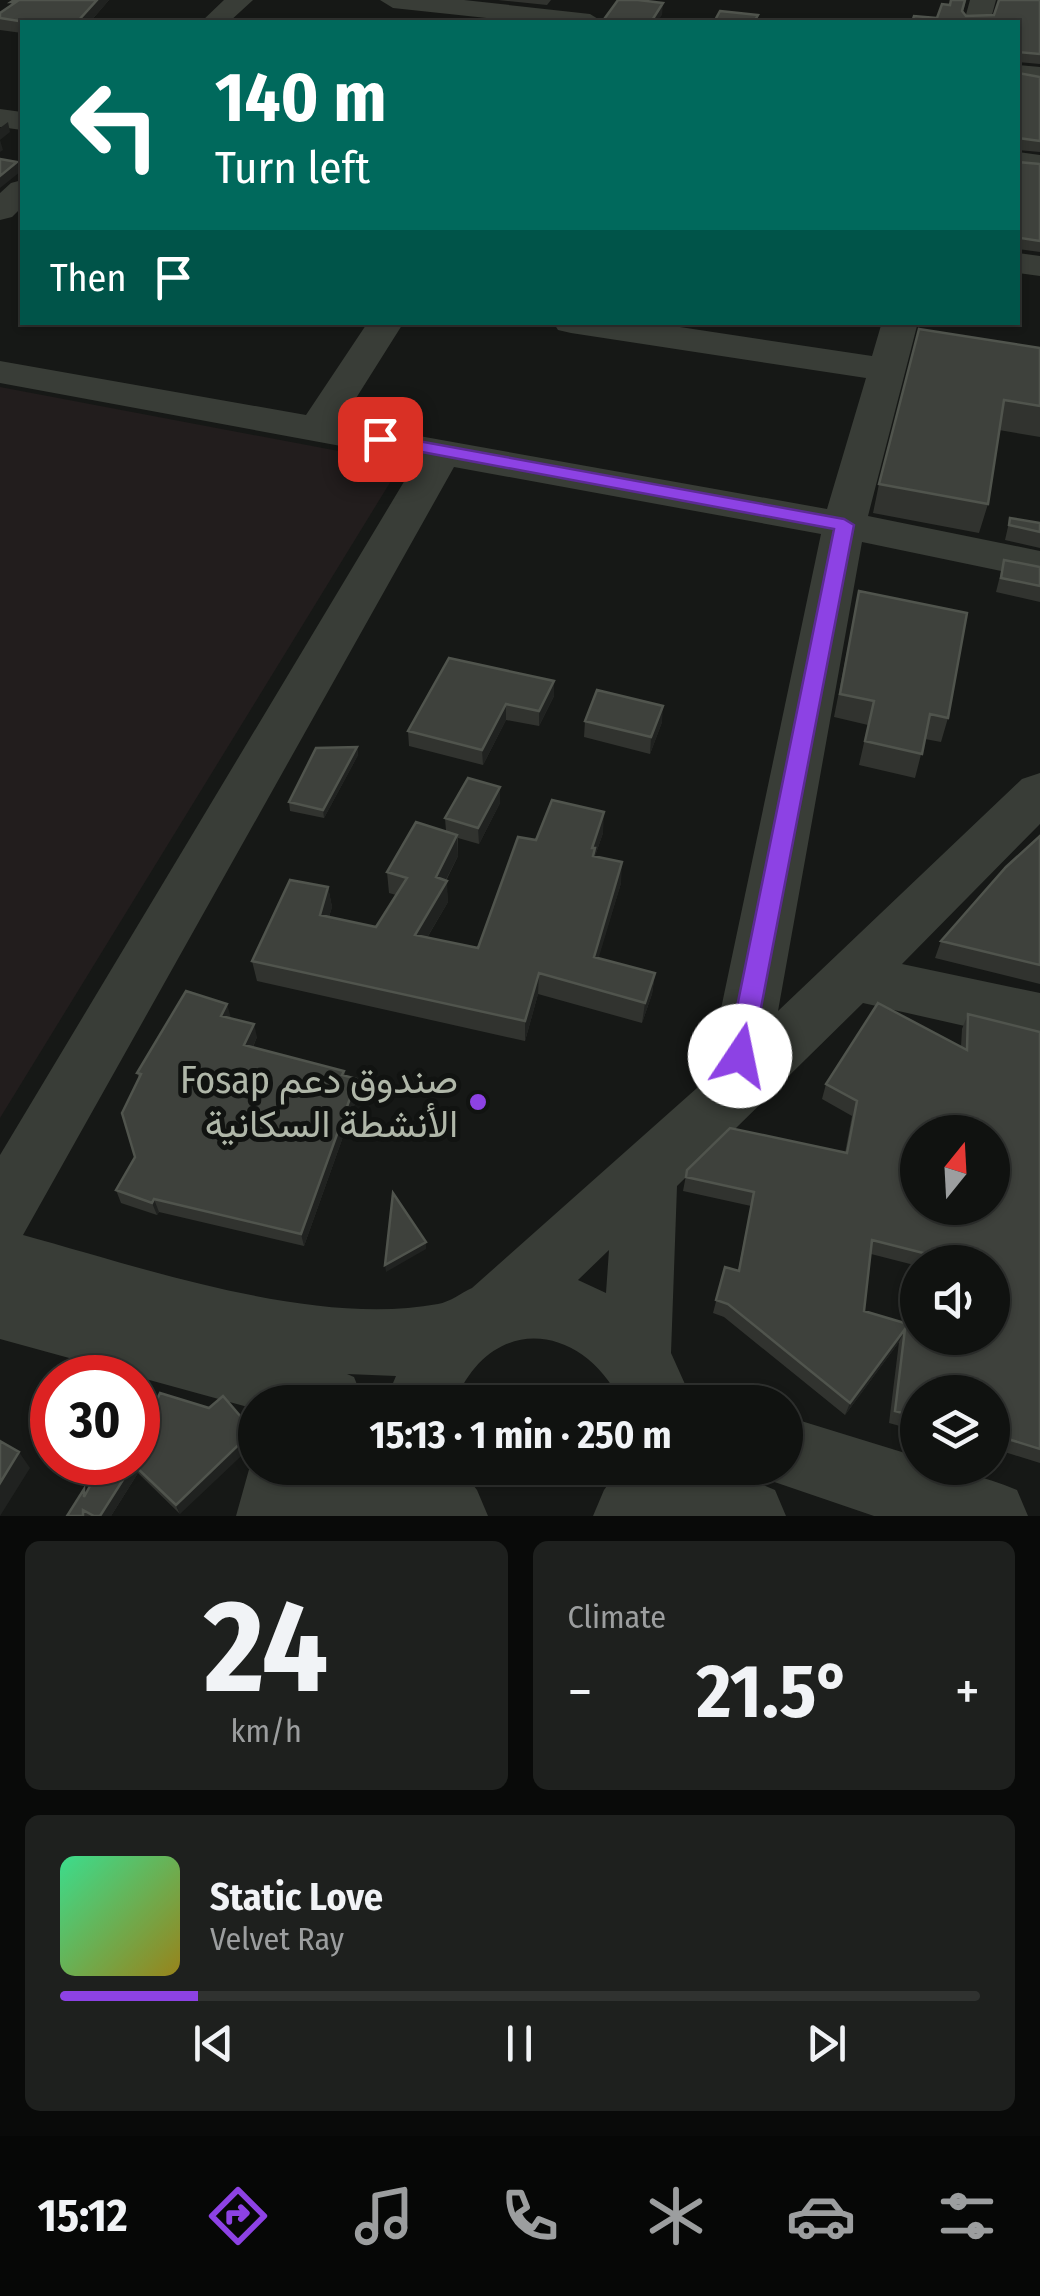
<!DOCTYPE html>
<html lang="en">
<head>
<meta charset="utf-8">
<style>
	body { margin:0; font-family:"Fira Sans Condensed",Vazirmatn,sans-serif; background:#1e201e; color:#f1f3f6; height:100vh; display:flex; flex-direction:column; font-size:38px; white-space:nowrap }
	* { box-sizing:border-box; margin:0 }
	p { font-size:32px; color:#9c9e9f }
	.icon { flex:none; width:55px; height:55px; fill:none; stroke:currentColor; stroke-width:2; stroke-linecap:round; stroke-linejoin:round }
	.map { position:relative; height:1516px; overflow:hidden }
	.panel { display:flex; flex-direction:column; gap:25px; padding:25px; background:#090a09; flex:1 }
	.panel>* { flex:none }
	.hud { position:absolute; left:20px; top:20px; width:1000px; height:305px; border-radius:0px; box-shadow:0 2px 8px #0004,0 0 0 2px #303230; background:#00695c; color:#fff; overflow:hidden }
	.needle { width:65px; rotate:18deg }
	.fabs { position:absolute; left:900px; top:1115px; display:grid; gap:20px }
	.fabs a { display:grid; place-items:center; width:110px; height:110px; border-radius:50%; background:#101210; box-shadow:0 2px 8px #0004,0 0 0 2px #303230; font-size:50px }
	.speed { position:absolute; left:30px; top:1355px; display:flex; gap:20px; font-size:50px; font-weight:700; text-align:center }
	.speed>* { display:grid; place-content:center; width:130px; height:130px; border-radius:50%; background:#101210; box-shadow:0 2px 8px #0004,0 0 0 2px #303230; line-height:1 }
	.speed .limit { border:15px solid #d22; background:#fff; color:#111 }
	.pin { position:absolute; display:grid; place-items:center; width:85px; height:85px; color:#fff; margin:-42px; border-radius:20px; box-shadow:0 5px 15px #0006 }
	.me { position:absolute; width:110px; margin:-55px; rotate:11deg; stroke-linejoin:round; filter:drop-shadow(0 0 8px #0008) }
	.turn { display:flex; align-items:center; gap:35px; height:210px; padding:0 30px; font-size:45px }
	.turn .icon { width:130px; height:130px; stroke-width:2.5 }
	.turn b { display:block; font-size:70px; line-height:85px }
	.then { display:flex; align-items:center; height:95px; padding:0 30px; background:#0003; gap:20px; font-size:38px }
	.big { font-size:75px; font-weight:700; line-height:1.1 }
	.panel .card { flex:1; display:flex; flex-direction:column; justify-content:center; gap:15px; min-width:0; padding:0 35px; border-radius:15px; background:#1e201e }
	.panel .dial { align-items:center; gap:0 }
	.dial b { font-size:130px; line-height:1 }
	.song { display:flex; align-items:center; gap:30px }
	.cover { width:120px; height:120px; border-radius:15px; background:linear-gradient(135deg,hsl(150 70% 55%),hsl(50 70% 35%)) }
	.played { height:10px; border-radius:5px; background:linear-gradient(90deg,#8d42e4 15%,#303230 15%) }
	.keys { display:flex; justify-content:space-around; direction:ltr }
	.heat { display:flex; justify-content:space-between; align-items:center; font-size:55px; direction:ltr }
	.panel .tiles { flex:1; display:grid; gap:25px; grid-template-columns:1fr 1fr }
	.card:last-child { grid-column:span 2 }
	.trip { position:absolute; left:238px; top:1385px; width:565px; height:100px; border-radius:50px; background:#101210; box-shadow:0 2px 8px #0004,0 0 0 2px #303230; font-weight:700; line-height:100px; text-align:center }
	.menu { display:flex; height:160px; justify-content:space-around; align-items:center; background:#060706; color:#9c9e9f }
	.menu .icon { width:70px; height:70px }
	.menu .active { color:#8d42e4 }
	.menu b { font-size:45px; color:#f1f3f6 }
	.map>svg:first-child { display:block }
	.green { fill:#221d1d }
	.lines { fill:none; stroke-linecap:round; stroke-linejoin:round }
	.minor { fill:#393d37; fill-rule:evenodd }
	.wall { fill:#31332f; fill-rule:evenodd }
	.shaded-wall { fill:#202220 }
	.building { fill:#3e413c; stroke:#50544d; stroke-width:2.5; fill-rule:evenodd }
	.route { fill:#8d42e4; stroke:#5c2b94; stroke-width:2.5 }
	.poi-dot { fill:#8d42e4; stroke:#111311; stroke-width:4 }
	.labels { text-anchor:middle; stroke-width:10; stroke-linejoin:round; paint-order:stroke }
	.near-poi-label { font-size:38px; fill:#b0b7a9; stroke:#111311; text-anchor:end }
</style>
</head>
<body>
<div class="map">
<svg width="1040" height="1516" viewBox="0 0 1040 1516">
	<rect width="100%" height="100%" fill="#161816"/>
	<path class="green" d="M0,387L402,463L0,1118Z"/>
	<g class="lines">
		<path class="minor" d="M224,0H253L229,22H201Z
			M380,0H464L590,14L603,22H523L393,8Z
			M970,0H996L990,22H964Z
			M1018,65L1040,67V85L1018,81Z
			M0,109L22,112V130L0,127Z
			M1018,152L1040,155V173L1018,170Z
			M22,180V207L12,217L0,220V193L11,183Z
			M1018,253L1040,256V276L1018,273Z
			M368,322H404L341,422L827,509L866,378L571,333L558,330L553,322H647L872,356L882,322H918L868,516L1040,551V579L862,542L778,1011L1022,779L1040,773V824L902,964L1040,993V1043L863,1003L677,1186L671,1353L693,1402H621C582,1322 490,1313 455,1402H385L396,1376L347,1374L354,1377L364,1402H255V1409L0,1339V1155L417,460L0,383V361L306,415ZM454,467L821,534L706,1080L472,1288C461,1293 450,1302 438,1304C313,1327 144,1268 23,1235ZM609,1250L606,1293L578,1280Z
			M785,1416L918,1457V1468C954,1468 983,1476 1017,1490L1028,1516H874L760,1477L755,1468H785Z
			M255,1448V1468H319L316,1486L345,1468H460L477,1490L488,1516H236Z
			M620,1468H693L690,1476L749,1479L775,1490L786,1516H593L604,1490Z"/>
	</g>
	<path class="wall" d="M14,0H109L90,22H22V33L0,30V13L12,5L11,2Z
		M498,0H551L547,5Z
		M951,0H966L963,12L966,16L994,15L999,1L998,0H1040V64L1018,62V73L1040,77V152L1018,150V162L1040,164V252L1018,249V251V22H912L914,16L937,18L942,4L950,5Z
		M1040,348V437L999,430L988,504L979,533L873,513L879,484Z
		M1010,518L1040,523V548L1005,540Z
		M1004,560L1040,567V602L996,592Z
		M859,591L948,718L941,742L925,739L915,778L859,765L868,725L834,717Z
		M554,681V696L539,726L506,720L483,765L409,746L408,731Z
		M585,721L662,722L650,754L584,737Z
		M357,747L358,755L324,818L290,811L289,802Z
		M500,787V803L479,844L458,838V856L446,881L448,902L427,938L478,948L536,840L603,833L595,856L621,883L598,958L655,973L652,994L642,1023L538,994L525,1041L257,981L252,961L328,887L332,907L329,917L376,927L396,895L389,893L387,872L446,831L445,818Z
		M1040,836V984L935,958L941,941Z
		M968,1014L1040,1032V1463L992,1448V1392H918V1431L889,1423L899,1342L845,1415L724,1317L713,1313L725,1267L738,1271L751,1206L683,1191L687,1170L845,1153L852,1116L822,1099L826,1084L961,1047L962,1029ZM871,1254L918,1266V1262H992V1338H918L864,1311Z
		M230,1018L257,1037L253,1047L344,1071L345,1076L357,1079L359,1092L304,1246L159,1212L157,1215L121,1203L116,1190L135,1157L139,1078L137,1073Z
		M138,1425L180,1514L138,1473L111,1516H67Z"/>
	<path class="shaded-wall" d="M97,0H109L90,22H77Z
		M663,3L662,15L657,22H651Z
		M8,122L10,132L0,140L3,150L0,152V128Z
		M17,162L20,172L0,188V176Z
		M554,681V696L539,726V711Z
		M506,704V720L483,765L482,750Z
		M663,706L662,722L650,754L651,737Z
		M357,747L358,755L324,818L323,810Z
		M500,787V803L479,844L478,828Z
		M604,812L603,833L595,856L594,869L592,848Z
		M457,835L458,856L439,893L447,881L448,902L416,956L415,935L436,877Z
		M622,862L621,883L593,977L594,957Z
		M328,887L332,907L323,935L320,915Z
		M539,973L538,994L525,1041V1021Z
		M655,973L652,994L642,1023L645,1003Z
		M227,1004L231,1018L221,1016Z
		M254,1024L257,1037L247,1059L244,1045Z
		M357,1079L359,1092L304,1246L301,1234Z
		M154,1199L159,1212L157,1215L152,1203Z
		M426,1242V1249L386,1272L385,1265Z
		M905,1329L899,1342L845,1415L850,1403Z
		M253,1431L255,1443L180,1514L176,1505Z
		M19,1452L30,1468L0,1516V1483Z
		M133,1464L138,1473L111,1516H100Z"/>
	<path class="building" d="M14,0H97L77,22H25L0,18V13L16,2H11Z
		M618,0H638L663,3L651,22H602Z
		M951,0H965L962,11L966,16L994,15L999,0H1040V54L1018,52V73L1040,77V141L1018,138V162L1040,164V241L1021,238L1018,243V22H912L914,16L937,18L942,4L950,5Z
		M720,11L758,15L754,22H714Z
		M0,159L17,162L0,176Z
		M919,329L1040,348V406L1004,400L988,504L879,484Z
		M1010,518L1040,523V532L1009,525Z
		M1004,560L1040,567V586L1001,578Z
		M859,591L967,613L948,718L930,714L922,754L865,741L874,701L840,694Z
		M449,658L554,681L539,711L506,704L482,750L408,731Z
		M597,690L663,706L651,737L585,721Z
		M357,747L323,810L289,802L316,748Z
		M468,778L500,787L478,828L445,818Z
		M552,800L604,812L592,848H595L593,856L622,862L594,957L655,973L645,1003L539,973L525,1021L252,961L290,880L328,887L320,915L376,927L407,878L387,872L416,822L457,835L436,877L447,881L415,935L478,948L518,837L536,840Z
		M1040,836V965L941,941L1006,867Z
		M186,991L227,1004L221,1016L254,1024L244,1045L344,1071L342,1075L357,1079L301,1234L154,1199L152,1203L116,1190L135,1157L122,1113L141,1074L137,1073Z
		M878,1003L967,1050L968,1014L1040,1032V1449L992,1434V1392H918V1417L895,1411L905,1329L850,1403L728,1304L716,1300L725,1267L739,1271L754,1192L686,1177L687,1170L730,1128L847,1153L857,1101L826,1084ZM918,1132H992V1208H918ZM872,1240L943,1258V1262H992V1338H918V1327L864,1311Z
		M393,1193L426,1242L385,1265Z
		M160,1393L209,1408L223,1396L253,1431L176,1505L133,1464L100,1516H94L83,1510V1516H67L84,1489V1497L103,1462H138V1425L154,1406Z
		M0,1441L19,1452L0,1483Z"/>
	<path class="route" d="M380,434L844,519L854,525L750,1065L740,1068L731,1065L727,1056L834,529L374,443L371,439Z"/>
	<circle class="poi-dot" cx="478" cy="1102" r="10"/>
	<g class="labels">
		<g class="near-poi-label">
			<text x="458" y="1093">Fosap صندوق دعم<tspan x="458" dy="44">الأنشطة السكانية</tspan></text>
		</g>
	</g>
</svg>
<div class="fabs">
<a><svg class="needle" viewBox="-14 -14 28 28"><path d="M0-13l5 13h-10z" fill="#e53935"/><path d="M0 13l5-13h-10z" fill="#9c9e9f"/></svg></a>
<a><svg class="icon" aria-label="sound" viewBox="0 0 24 24"><path d="M4 9h4l5-4v14l-5-4H4zM17 9q2 3 0 6"/></svg></a>
<a><svg class="icon" aria-label="layers" viewBox="0 0 24 24"><path d="M12 4l9 5-9 5-9-5zM3 14l9 5 9-5"/></svg></a>
</div>
<div class="speed"><div class="limit">30</div></div>
<div class="pin" style="left:380px;top:439px;background:#d93025"><svg class="icon" aria-label="arrive" viewBox="0 0 24 24"><path d="M6 21V4h12l-3 4 3 4H6"/></svg></div>
<svg class="me" style="left:740px;top:1056px" viewBox="-20 -20 40 40"><circle r="19" fill="#fff"/><path d="M0-13L10 11 0 6-10 11z" fill="#8d42e4"/></svg>
<div class="trip">15:13 · 1 min · 250 m</div>
<div class="hud">
<div class="turn"><svg class="icon" aria-label="left" viewBox="0 0 24 24"><path d="M17 20v-9H6M10 6l-5 5 5 5"/></svg><div><b>140 m</b>Turn left</div></div>
<div class="then">Then<svg class="icon" aria-label="arrive" viewBox="0 0 24 24"><path d="M6 21V4h12l-3 4 3 4H6"/></svg></div>
</div>
</div>
<section class="panel">
<div class="tiles">
<div class="card dial"><b>24</b><p>km/h</p></div>
<div class="card"><p>Climate</p>
<div class="heat"><a>−</a><b class="big">21.5°</b><a>+</a></div>
</div>
<div class="card">
<div class="song"><i class="cover"></i><div><b>Static Love</b><p>Velvet Ray</p></div></div>
<div class="played"></div>
<div class="keys"><svg class="icon" aria-label="previous" viewBox="0 0 24 24"><path d="M18 5L8 12l10 7zM5 5v14"/></svg><svg class="icon" aria-label="pause" viewBox="0 0 24 24"><path d="M8 5v14M16 5v14"/></svg><svg class="icon" aria-label="next" viewBox="0 0 24 24"><path d="M6 5l10 7-10 7zM19 5v14"/></svg></div>
</div>
</div>
</section>
<nav class="menu">
<b>15:12</b>
<svg class="icon active" aria-label="directions" viewBox="0 0 24 24"><path d="M12 3l9 9-9 9-9-9zM9 14v-3h6M13 9l2 2-2 2"/></svg>
<svg class="icon" aria-label="music" viewBox="0 0 24 24"><path d="M9 18V5l10-2v13"/><circle cx="6" cy="18" r="3"/><circle cx="16" cy="16" r="3"/></svg>
<svg class="icon" aria-label="phone" viewBox="0 0 24 24"><path d="M5 4h4l2 5-3 2q2 4 5 5l2-3 5 2v4C11 20 4 13 5 4z"/></svg>
<svg class="icon" aria-label="climate" viewBox="0 0 24 24"><path d="M12 3v18M4 7l16 10M4 17L20 7"/></svg>
<svg class="icon" aria-label="car" viewBox="0 0 24 24"><path d="M5 17H2v-5l4-1 3-4h7l3 4 3 1v5h-3M9 17h6M6 11h13"/><circle cx="7" cy="17" r="2"/><circle cx="17" cy="17" r="2"/></svg>
<svg class="icon" aria-label="filters" viewBox="0 0 24 24"><path d="M4 7h16M4 17h16"/><circle cx="9" cy="7" r="2"/><circle cx="15" cy="17" r="2"/></svg>
</nav>
</body>
</html>
